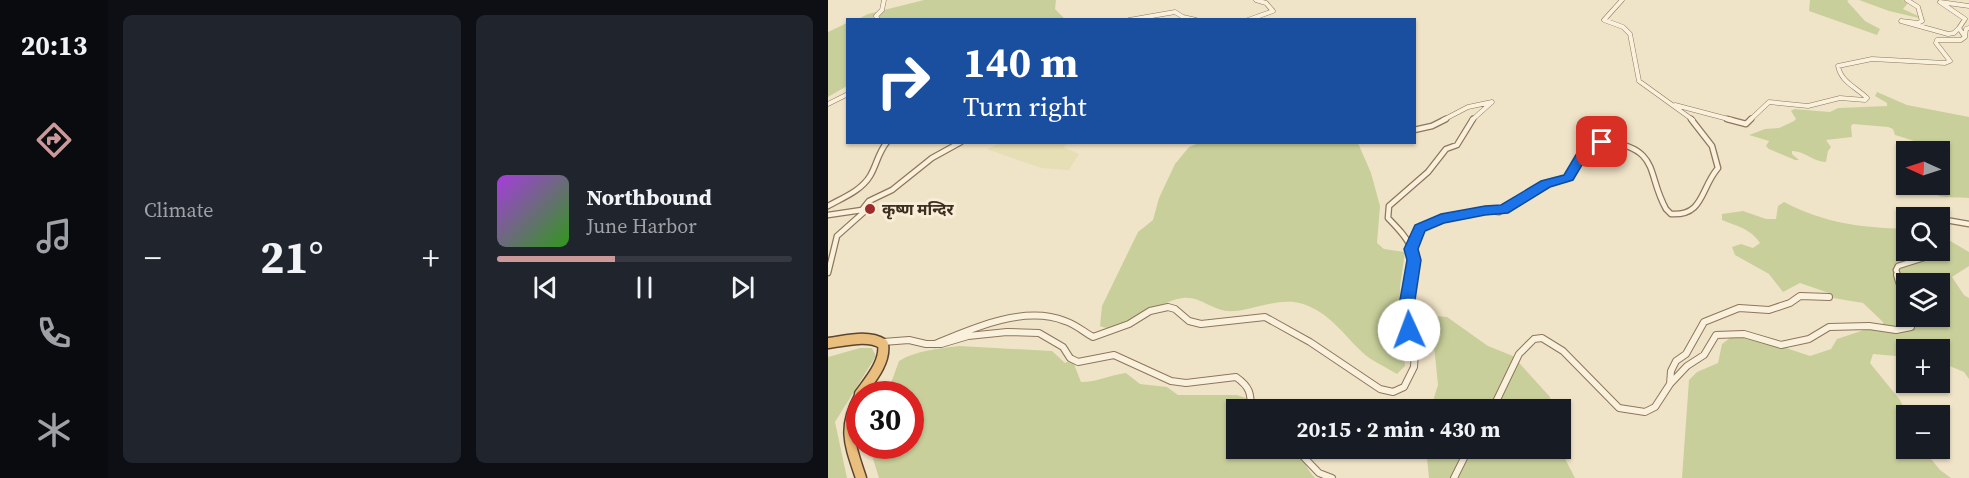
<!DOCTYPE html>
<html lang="en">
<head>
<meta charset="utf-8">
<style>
	body { margin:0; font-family:"Source Serif 4","Noto Sans Devanagari",serif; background:#20242c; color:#f1f3f6; height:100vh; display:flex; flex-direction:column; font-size:22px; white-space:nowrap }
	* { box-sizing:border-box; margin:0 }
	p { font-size:20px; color:#9ea1a6 }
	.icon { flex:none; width:33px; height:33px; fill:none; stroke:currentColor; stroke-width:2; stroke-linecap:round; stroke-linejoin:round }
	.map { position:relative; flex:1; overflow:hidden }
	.sheet { display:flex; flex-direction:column; gap:15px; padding:15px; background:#0d0f14; width:720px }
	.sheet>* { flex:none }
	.hud { position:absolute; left:18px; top:18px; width:570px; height:126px; border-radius:0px; box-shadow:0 2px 4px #0004; background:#1a4fa0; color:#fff; overflow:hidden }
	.needle { width:39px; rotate:273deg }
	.tools { position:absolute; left:1068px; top:141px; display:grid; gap:12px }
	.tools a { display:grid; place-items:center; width:54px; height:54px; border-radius:0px; background:#171b24; box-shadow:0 2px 4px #0004; font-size:30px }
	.speed { position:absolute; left:18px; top:381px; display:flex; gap:12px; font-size:30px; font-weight:700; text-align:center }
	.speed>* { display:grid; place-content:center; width:78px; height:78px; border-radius:50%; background:#171b24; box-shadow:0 2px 4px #0004; line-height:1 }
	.speed .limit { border:9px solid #d22; background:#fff; color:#111 }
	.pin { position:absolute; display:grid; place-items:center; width:51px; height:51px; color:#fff; margin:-26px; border-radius:12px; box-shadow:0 3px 9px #0006 }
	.me { position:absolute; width:66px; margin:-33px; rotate:358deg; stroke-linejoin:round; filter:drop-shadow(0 0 4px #0008) }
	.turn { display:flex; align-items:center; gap:21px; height:126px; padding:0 18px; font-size:27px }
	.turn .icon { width:78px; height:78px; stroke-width:2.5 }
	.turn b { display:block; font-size:42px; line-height:51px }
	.big { font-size:45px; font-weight:700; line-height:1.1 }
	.sheet .widget { flex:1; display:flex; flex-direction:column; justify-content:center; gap:9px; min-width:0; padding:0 21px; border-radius:9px; background:#20242c }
	.song { display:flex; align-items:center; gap:18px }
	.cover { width:72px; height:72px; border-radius:9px; background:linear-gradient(135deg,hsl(280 70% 55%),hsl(110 70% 35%)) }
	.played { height:6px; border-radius:3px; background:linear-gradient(90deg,#cc999b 40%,#363941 40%) }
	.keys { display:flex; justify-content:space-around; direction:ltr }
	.heat { display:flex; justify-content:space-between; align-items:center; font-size:33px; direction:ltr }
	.sheet .tiles { flex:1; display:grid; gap:15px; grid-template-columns:repeat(2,1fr) }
	.trip { position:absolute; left:398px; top:399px; width:345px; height:60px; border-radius:0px; background:#171b24; box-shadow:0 2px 4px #0004; font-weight:700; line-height:60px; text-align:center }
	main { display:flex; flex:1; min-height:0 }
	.dock { display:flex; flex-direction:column; width:108px; justify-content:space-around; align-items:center; background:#090b0e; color:#9ea1a6 }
	.dock .icon { width:42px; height:42px }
	.dock .active { color:#cc999b }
	.dock b { font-size:27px; color:#f1f3f6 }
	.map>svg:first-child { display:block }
	.farmland { fill:#e6deb5 }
	.green { fill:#c9cf9b; fill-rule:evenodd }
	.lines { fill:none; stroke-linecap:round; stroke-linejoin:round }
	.minor-far2-casing { stroke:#8d765c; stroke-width:5 }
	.minor-far1-casing { stroke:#8d765c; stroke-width:7 }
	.minor-casing { stroke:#8d765c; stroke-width:8 }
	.trunk-casing { stroke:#5b4430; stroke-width:13 }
	.minor-far2 { stroke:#faf1dc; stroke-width:4 }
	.minor-far1 { stroke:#faf1dc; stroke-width:4.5 }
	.minor { stroke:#faf1dc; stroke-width:6 }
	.trunk { stroke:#eabe7c; stroke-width:10 }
	.route { fill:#1a73e8; stroke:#114b97; stroke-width:1.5 }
	.poi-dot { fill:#9e2a2b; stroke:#f7eed8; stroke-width:2 }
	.labels { text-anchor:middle; stroke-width:6; stroke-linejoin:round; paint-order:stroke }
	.poi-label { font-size:16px; font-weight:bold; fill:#3d2e20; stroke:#f7eed8; text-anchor:start }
</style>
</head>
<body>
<main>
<nav class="dock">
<b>20:13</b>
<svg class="icon active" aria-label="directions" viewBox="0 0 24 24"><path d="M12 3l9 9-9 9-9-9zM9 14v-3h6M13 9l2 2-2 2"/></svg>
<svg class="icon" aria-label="music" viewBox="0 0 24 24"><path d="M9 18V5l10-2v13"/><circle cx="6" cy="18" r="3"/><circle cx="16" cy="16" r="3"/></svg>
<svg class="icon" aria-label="phone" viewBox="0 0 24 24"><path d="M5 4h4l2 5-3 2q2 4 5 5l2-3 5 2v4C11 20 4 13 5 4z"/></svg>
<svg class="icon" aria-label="climate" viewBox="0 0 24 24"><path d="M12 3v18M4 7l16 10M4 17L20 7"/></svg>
</nav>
<section class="sheet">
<div class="tiles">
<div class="widget"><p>Climate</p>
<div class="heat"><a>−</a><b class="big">21°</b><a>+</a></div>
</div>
<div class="widget">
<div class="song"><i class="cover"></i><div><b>Northbound</b><p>June Harbor</p></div></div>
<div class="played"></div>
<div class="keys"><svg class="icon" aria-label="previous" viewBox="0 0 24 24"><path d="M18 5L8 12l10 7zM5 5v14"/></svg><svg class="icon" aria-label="pause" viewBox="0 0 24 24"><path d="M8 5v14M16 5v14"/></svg><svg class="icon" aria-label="next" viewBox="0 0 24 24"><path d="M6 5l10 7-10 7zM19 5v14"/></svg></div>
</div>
</div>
</section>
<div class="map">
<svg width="1141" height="478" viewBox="0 0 1141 478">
	<rect width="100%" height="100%" fill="#f0e4c8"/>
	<path class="farmland" d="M175,142L241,143L235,147L251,154L241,170L213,168L159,149Z"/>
	<path class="green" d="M96,0H228L227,9L237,19L28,20L40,14Z
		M982,0H1021L1019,1L1037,21L1052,29L1049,35L981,11Z
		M1031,0H1075L1080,3L1075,9L1099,20L1061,11Z
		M19,23V86L0,97V32Z
		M1049,92L1079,105L1141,117V198C1118,197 1109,199 1089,185L1112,184L1113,152L1106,147L1067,135L1065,129L1060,127L1025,124L1023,126L1024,137L998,140L1003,147L1000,151L998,162C985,162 977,151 964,151V154L971,160H967L941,149L938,146L941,141L921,135L937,129L951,128L966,121L968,119L963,111L966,109L1002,112L1010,108L1059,106V103L1047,96Z
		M373,142L530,143L543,173L552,206L549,243L556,249L577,252L572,287L577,366L569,374C558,367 543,361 534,352C515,334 502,313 475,304C449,296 421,313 398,311C383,309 371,296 355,298C326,301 298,338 272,326L274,306L310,232L325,220L331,198L347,164L361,147Z
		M956,202C999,224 1031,227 1078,229V250H1112V235L1141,252V266L1124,277L1136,295L1141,298V379L1136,372L1112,362V350H1078V357L1045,354L1042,363L1072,400L1079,415L1078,448L1095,449L1112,470L1123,478H854L861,380L869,372L890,363L894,344L902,338H929L982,356L1003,349L1009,339L1042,328L1055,329V322L1035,303L1005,298L1001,293L972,283L955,292L941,274L907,255L904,247L913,244L925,248L932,243C923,229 909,226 894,220V214L915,211L938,219H948L950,206ZM1078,284H1112V316H1078Z
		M607,316L619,317L660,346L685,356L722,397L724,409L602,410L610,385L604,326Z
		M131,346L224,351L237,363L244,359L253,382C269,382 282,375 298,373L312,384L339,387L350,395H409L421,399L429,409L408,410V448L468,449C476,458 478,469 487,478H51L41,446H82V394H59L71,361C89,350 110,349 131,346Z
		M32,348H44L48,356L7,422L19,478H0V357Z
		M598,449H732L747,478H601Z"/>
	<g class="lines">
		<g class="minor-far2-casing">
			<path id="minor-far2" d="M794,0L776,20L795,27L802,34L811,81L865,120
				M1079,0L1090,7L1094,21L1090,23L1073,21L1120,34L1126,33L1131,28L1137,37
				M50,20L48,16L54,10L56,0
				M301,20L347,12L355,17L368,20
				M420,20L445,11L438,3L428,0
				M1131,28L1137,19L1112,2L1141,6
				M1137,37L1138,29L1141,28
				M0,104L20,94
				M847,105L904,120
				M615,120L640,107L664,102L644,120
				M922,120L941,102L980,106L1012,98L1037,100L1039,98C1028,87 1013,82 1010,66L1044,59L1117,63L1122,61L1108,43L1109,40H1133L1137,37"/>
		</g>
		<g class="minor-far1-casing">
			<path id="minor-far1" d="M899,119L918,124L923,119
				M586,130L604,126L618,119
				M0,206C14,198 33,191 42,176C49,164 50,153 59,142
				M34,210L41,201L64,190L104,158L133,142
				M0,215L34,210L36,212L9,236L0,273
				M1112,219L1141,224
				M583,249L592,228L601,223L656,210L671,212L717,184L741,177L753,156L779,141C833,150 818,173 838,209L843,214C876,216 872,189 890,168L884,146L863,119
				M583,276C587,245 581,240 560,218L561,206L600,172L618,149L629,145L645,119
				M1070,276L1068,270L1070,266L1102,256L1107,250"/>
		</g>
		<g class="minor-casing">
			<path id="minor" d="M1069,275L1078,305
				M55,342L81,340L98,344H113L140,336L179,332L211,333L235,347L242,358L250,362L286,355L343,381L358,383L408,377C422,387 423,393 423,410
				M107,344C145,328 196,305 237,321C247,324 256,332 265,337L301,324L322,311L340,307L347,309L361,321L373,324L437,317L482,342L552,389L565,392L576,387L586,367L587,351L581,329L580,300L583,275
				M842,384L843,371L848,361L858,354L876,322L911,308L941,310L962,303L972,296L1001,297
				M664,410L691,354L706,339L714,338L735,351L791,408L817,412L827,407L842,384L859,366L876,355L888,335L916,334L953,345L981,339L1001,327L1041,326L1068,330L1083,327L1082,316
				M467,448L491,473L504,478
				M626,478L641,448"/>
		</g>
		<g class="trunk-casing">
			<path id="trunk" d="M0,343C17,341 40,334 55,344C58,362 42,380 32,394
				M32,396C14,429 22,445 33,478"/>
		</g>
		<use href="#minor-far2" class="minor-far2"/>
		<use href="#minor-far1" class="minor-far1"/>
		<use href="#minor" class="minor"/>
		<use href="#trunk" class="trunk"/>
	</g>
	<path class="route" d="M774,138L778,139V144L758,158L745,180L722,187L680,213L657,215L616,223L597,231L590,249L593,260L587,300L588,330L586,334L581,336L575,334L573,330L572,300L579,260L576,249L587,225L613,214L657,206L673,205L713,181L736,175L749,153Z"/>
	<circle class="poi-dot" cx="42" cy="209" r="6"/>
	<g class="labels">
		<g class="poi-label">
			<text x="54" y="215">कृष्ण मन्दिर</text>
		</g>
	</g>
</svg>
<div class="tools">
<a><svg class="needle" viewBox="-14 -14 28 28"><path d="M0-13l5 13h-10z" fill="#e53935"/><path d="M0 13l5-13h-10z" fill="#9ea1a6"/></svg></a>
<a><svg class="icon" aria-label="search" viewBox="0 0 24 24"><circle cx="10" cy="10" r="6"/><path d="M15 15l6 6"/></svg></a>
<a><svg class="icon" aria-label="layers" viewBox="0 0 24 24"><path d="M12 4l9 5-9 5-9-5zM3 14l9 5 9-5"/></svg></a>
<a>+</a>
<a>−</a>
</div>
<div class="speed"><div class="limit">30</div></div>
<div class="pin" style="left:774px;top:142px;background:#d93025"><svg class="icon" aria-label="arrive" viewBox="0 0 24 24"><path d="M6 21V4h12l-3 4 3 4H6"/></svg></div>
<svg class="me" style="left:581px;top:330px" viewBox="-20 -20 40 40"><circle r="19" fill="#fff"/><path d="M0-13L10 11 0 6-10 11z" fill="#1a73e8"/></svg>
<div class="trip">20:15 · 2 min · 430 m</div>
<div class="hud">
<div class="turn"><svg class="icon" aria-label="right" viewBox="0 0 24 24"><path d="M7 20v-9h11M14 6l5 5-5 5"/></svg><div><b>140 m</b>Turn right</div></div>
</div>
</div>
</main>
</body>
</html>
